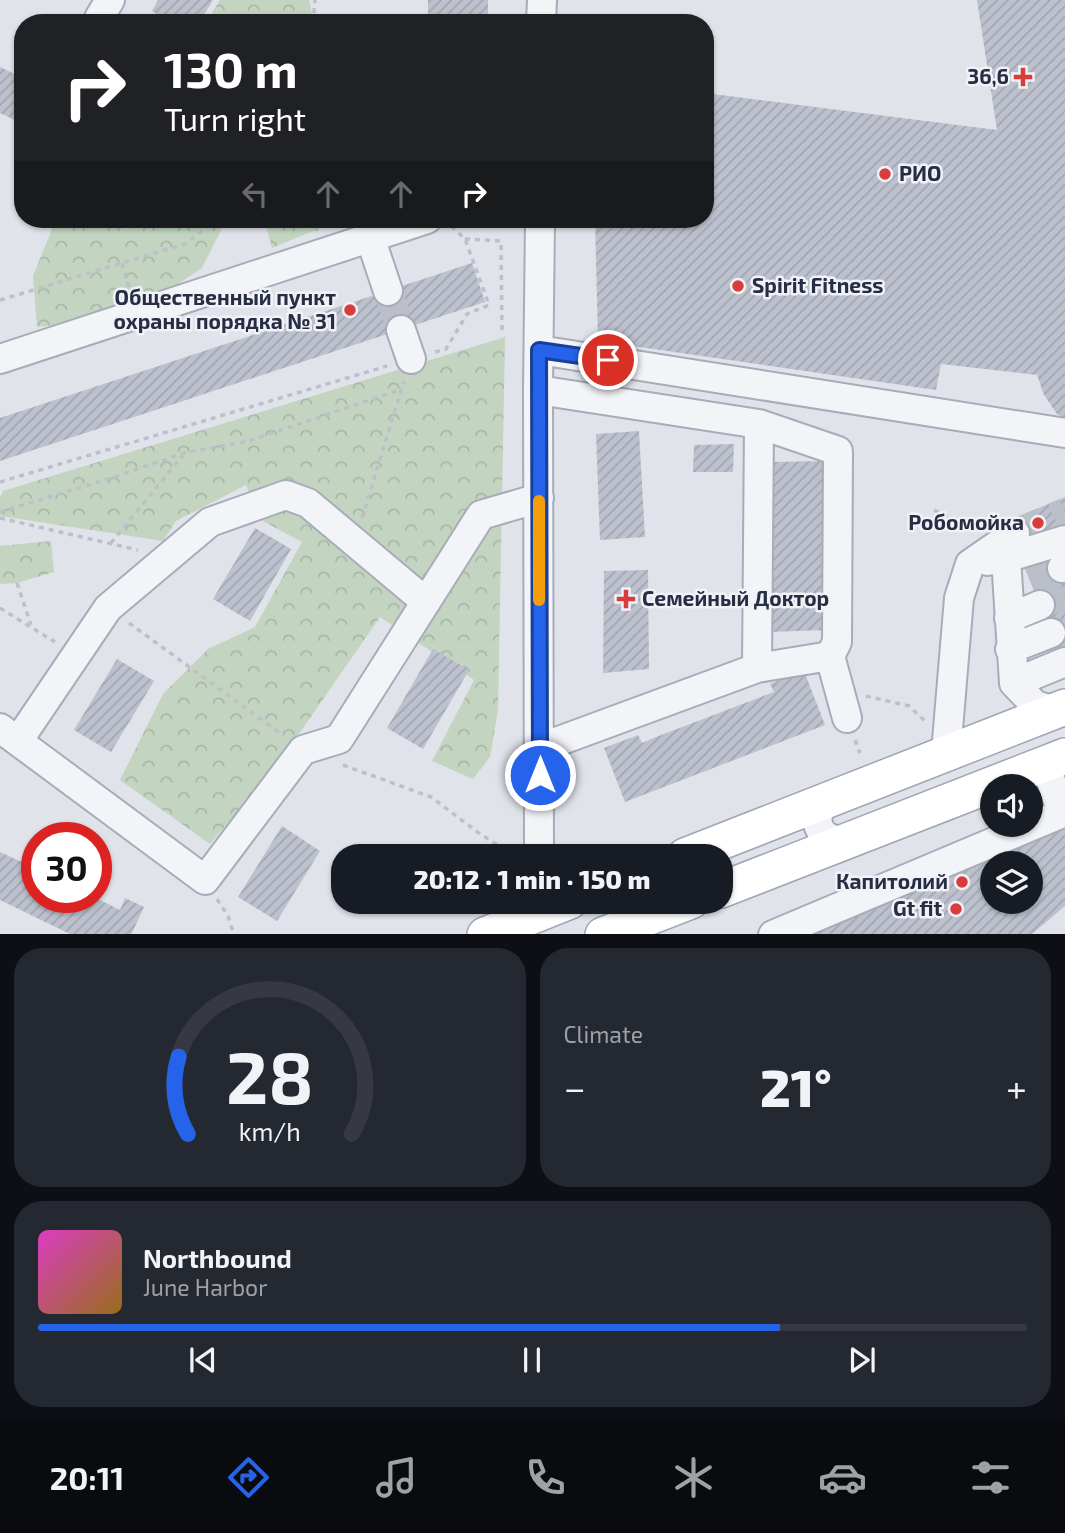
<!DOCTYPE html>
<html lang="en">
<head>
<meta charset="utf-8">
<style>
	body { margin:0; font-family:"Exo 2",sans-serif; background:#242831; color:#f1f3f6; height:100vh; display:flex; flex-direction:column; font-size:26px; white-space:nowrap }
	* { box-sizing:border-box; margin:0 }
	p { font-size:23px; color:#9ea1a6 }
	.icon { flex:none; width:38px; height:38px; fill:none; stroke:currentColor; stroke-width:2; stroke-linecap:round; stroke-linejoin:round }
	.map { position:relative; height:934px; overflow:hidden }
	.side { display:flex; flex-direction:column; gap:14px; padding:14px; background:#0d0f14; flex:1 }
	.side>* { flex:none }
	.top-card { position:absolute; left:14px; top:14px; width:700px; height:214px; border-radius:28px; box-shadow:0 2px 5px #0004; background:#202124; color:#fff; overflow:hidden }
	.buttons { position:absolute; left:980px; top:774px; display:grid; gap:14px }
	.buttons a { display:grid; place-items:center; width:63px; height:63px; border-radius:50%; background:#171b24; box-shadow:0 2px 5px #0004; font-size:35px }
	.speed { position:absolute; left:21px; top:822px; display:flex; gap:14px; font-size:35px; font-weight:700; text-align:center }
	.speed>* { display:grid; place-content:center; width:91px; height:91px; border-radius:50%; background:#171b24; box-shadow:0 2px 5px #0004; line-height:1 }
	.speed .limit { border:10px solid #d22; background:#fff; color:#111 }
	.pin { position:absolute; display:grid; place-items:center; width:60px; height:60px; color:#fff; margin:-30px; border:4px solid #fff; border-radius:50%; box-shadow:0 2px 7px #0007 }
	.me { position:absolute; width:77px; margin:-38px; rotate:0deg; stroke-linejoin:round; filter:drop-shadow(0 0 5px #0008) }
	.turn { display:flex; align-items:center; gap:24px; height:147px; padding:0 35px; font-size:32px }
	.turn .icon { width:91px; height:91px; stroke-width:2.5 }
	.turn b { display:block; font-size:49px; line-height:60px }
	.lanes { display:flex; align-items:center; height:66px; padding:0 35px; background:#0003; justify-content:center; gap:35px; direction:ltr }
	.lanes .off { opacity:.35 }
	.big { font-size:52px; font-weight:800; line-height:1.1 }
	.side .card { flex:1; display:flex; flex-direction:column; justify-content:center; gap:10px; min-width:0; padding:0 24px; border-radius:28px; background:#242831 }
	.side .dial { align-items:center; gap:0 }
	.dial svg { height:182px; overflow:visible; fill:none; stroke:#363941; stroke-width:7; stroke-linecap:round; text-anchor:middle }
	.dial text { fill:#f1f3f6; stroke:none }
	.song { display:flex; align-items:center; gap:21px }
	.cover { width:84px; height:84px; border-radius:10px; background:linear-gradient(135deg,hsl(310 70% 55%),hsl(40 70% 35%)) }
	.played { height:7px; border-radius:4px; background:linear-gradient(90deg,#2563eb 75%,#363941 75%) }
	.keys { display:flex; justify-content:space-around; direction:ltr }
	.heat { display:flex; justify-content:space-between; align-items:center; font-size:38px; direction:ltr }
	.side .tiles { flex:1; display:grid; gap:14px; grid-template-columns:1fr 1fr }
	.card:last-child { grid-column:span 2 }
	.trip { position:absolute; left:331px; top:844px; width:402px; height:70px; border-radius:28px; background:#171b24; box-shadow:0 2px 5px #0004; font-weight:800; line-height:70px; text-align:center }
	.menu { display:flex; height:112px; justify-content:space-around; align-items:center; background:#090b0e; color:#9ea1a6 }
	.menu .icon { width:49px; height:49px }
	.menu .active { color:#2563eb }
	.menu b { font-size:32px; color:#f1f3f6 }
	.map>svg:first-child { display:block }
	.forest { fill:url(#forest-crowns) }
	.building { fill:url(#building-hatch); fill-rule:evenodd }
	.lines { fill:none; stroke-linecap:round; stroke-linejoin:round }
	.minor-tunnel { stroke:#bbbfc9; stroke-width:28; stroke-dasharray:28 14; stroke-linecap:butt }
	.minor-casing { stroke:#a8acb8; stroke-width:32 }
	.major-casing { stroke:#9fa4b7; stroke-width:38 }
	.path { stroke:#bec0c9; stroke-width:3.5; stroke-dasharray:5 5; stroke-linecap:butt }
	.minor { stroke:#f3f4f8; stroke-width:28 }
	.major { stroke:#fff; stroke-width:35 }
	.route-casing { stroke:#184099; stroke-width:18 }
	.route { stroke:#2563eb; stroke-width:12 }
	.slow { stroke:#f59e0b; stroke-width:12 }
	.poi-dot { fill:#d83d3c; stroke:#f0f2f7; stroke-width:2.5 }
	.labels { text-anchor:middle; stroke-width:5; stroke-linejoin:round; paint-order:stroke }
	.poi-label { font-size:21px; font-weight:bold; fill:#272d43; stroke:#f0f2f7; text-anchor:end }
</style>
</head>
<body>
<div class="map">
<svg width="1065" height="935" viewBox="0 0 1065 935">
	<defs>
		<pattern id="forest-crowns" width="20" height="18" patternUnits="userSpaceOnUse" patternTransform="scale(1.75)"><rect width="20" height="18" fill="#c3d5c1"/><path d="M2 6a3 3 0 1 1 6 0M12 15a3 3 0 1 1 6 0" fill="none" stroke="#a8b7a7"/></pattern>
		<pattern id="building-hatch" width="6" height="6" patternUnits="userSpaceOnUse" patternTransform="scale(1.75)"><rect width="6" height="6" fill="#bdc1cd"/><path d="M-1 1l2-2M0 6l6-6M5 7l2-2" fill="none" stroke="#a2a6b1"/></pattern>
	</defs>
	<rect width="100%" height="100%" fill="#e0e3ea"/>
	<path class="forest" d="M220,0H309L314,23H206Z
		M56,219H106L127,229L138,219H223L221,230L202,268L169,290L89,321L37,327L33,276Z
		M264,219H342L272,248Z
		M505,337L498,710L490,757L473,779L432,761L474,680L380,617L276,767L210,844L120,780L163,694L208,649L255,627L302,542L259,519L246,485L176,521L163,541L0,516V497L3,491Z
		M51,541L54,572L17,583L0,584V546Z"/>
	<path class="building" d="M158,0H213L199,23H171L152,11Z
		M428,0H488V23H428Z
		M977,0H1065V419L1057,414L1044,395L1037,375L941,364L936,390L598,341L595,219H705V93L997,130Z
		M0,67L23,78V124L0,113Z
		M472,263L485,302L0,461V418Z
		M639,431L645,537L600,540L596,434Z
		M734,444L733,472H693L694,445Z
		M830,461L826,630L768,632L770,462Z
		M1065,497V526L1019,545L1009,520Z
		M255,528L291,549L250,621L213,599Z
		M1058,560L1065,576V648L1059,651L1027,573Z
		M648,570L649,669L603,673L604,571Z
		M433,649L469,670L423,749L387,728Z
		M117,659L154,681L111,752L74,730Z
		M804,671L825,725L625,802L604,748L638,735L642,743L656,737L774,692L770,684Z
		M282,826L320,851L277,921L238,897Z
		M1065,826V906L1031,935L806,934ZM992,863H1031V901H992Z
		M0,852L37,869V898H96L120,910L125,898L144,907L131,935H72L0,900Z"/>
	<g class="lines">
		<path class="minor-tunnel" d="M388,291L401,330
			M1015,533L1065,512
			M1030,581L1062,568
			M1040,605L1065,595"/>
		<g class="minor-casing">
			<path id="minor" d="M99,18L110,0
				M541,23L542,0
				M370,237L388,291
				M401,330L411,359
				M539,350L1065,433
				M0,359L427,219
				M538,390L759,424L757,668L540,748
				M759,424L838,451L837,642L830,656
				M1006,558L1014,683L1035,705L1055,711
				M987,561L1006,558L1065,540
				M1062,568L1065,567
				M1009,618L1040,605
				M1010,649L1051,633
				M757,668L830,656L847,718
				M1014,683L1065,662
				M0,728L205,880L303,750L339,739L481,515L539,498
				M18,741L108,608L210,522L286,495L308,503L426,602
				M946,753L959,598L970,564L1015,533
				M1045,764L1062,813
				M831,798C806,814 818,845 848,840
				M539,856L538,390L540,219
				M773,935L1065,812"/>
		</g>
		<g class="major-casing">
			<path id="major" d="M685,856L1065,707
				M721,890L1065,756
				M485,935L570,901
				M603,935L691,901"/>
		</g>
		<path class="path" d="M313,23L315,0
			M314,219L317,231
			M465,239L501,241L502,332
			M122,263L130,291
			M0,300L185,244L218,219
			M435,352L446,349L467,314L489,305L465,239L450,225
			M0,482L387,366
			M934,510L973,531
			M0,512L105,480L184,453L249,441L402,389
			M0,518L138,550
			M362,518L404,381
			M111,543L183,455
			M17,583L31,625
			M0,608L55,642
			M129,623L284,736
			M866,696L909,706L925,721
			M855,740L860,753
			M343,765L431,797L480,834L501,847
			M217,899L228,916L234,935"/>
		<use href="#minor" class="minor"/>
		<use href="#major" class="major"/>
	</g>
	<g class="lines">
		<g class="route-casing">
			<path id="route" d="M540,775L539,350L608,360"/>
		</g>
		<use href="#route" class="route"/>
		<path class="slow" d="M539,501V600"/>
	</g>
	<g class="poi-dot">
		<path d="M1019.5 66.5h7v7h7v7h-7v7h-7v-7h-7v-7h7z"/>
		<circle cx="885" cy="174" r="7"/>
		<circle cx="738" cy="286" r="7"/>
		<circle cx="350" cy="310" r="7"/>
		<circle cx="1038" cy="523" r="7"/>
		<path d="M622.5 588.5h7v7h7v7h-7v7h-7v-7h-7v-7h7z"/>
		<circle cx="962" cy="882" r="7"/>
		<circle cx="956" cy="909" r="7"/>
	</g>
	<g class="labels">
		<g class="poi-label">
			<text x="1009" y="84">36,6</text>
			<text x="899" y="181" text-anchor="start">РИО</text>
			<text x="752" y="293" text-anchor="start">Spirit Fitness</text>
			<text x="336" y="305">Общественный пункт<tspan x="336" dy="24">охраны порядка № 31</tspan></text>
			<text x="1024" y="530">Робомойка</text>
			<text x="642" y="606" text-anchor="start">Семейный Доктор</text>
			<text x="948" y="889">Капитолий</text>
			<text x="942" y="916">Gt fit</text>
		</g>
	</g>
</svg>
<div class="buttons">
<a><svg class="icon" aria-label="sound" viewBox="0 0 24 24"><path d="M4 9h4l5-4v14l-5-4H4zM17 9q2 3 0 6"/></svg></a>
<a><svg class="icon" aria-label="layers" viewBox="0 0 24 24"><path d="M12 4l9 5-9 5-9-5zM3 14l9 5 9-5"/></svg></a>
</div>
<div class="speed"><div class="limit">30</div></div>
<div class="pin" style="left:608px;top:360px;background:#d93025"><svg class="icon" aria-label="arrive" viewBox="0 0 24 24"><path d="M6 21V4h12l-3 4 3 4H6"/></svg></div>
<svg class="me" style="left:540px;top:775px" viewBox="-20 -20 40 40"><circle r="17" fill="#2563eb" stroke="#fff" stroke-width="3"/><path d="M0-11L8 9 0 5-8 9z" fill="#fff"/></svg>
<div class="trip">20:12 · 1 min · 150 m</div>
<div class="top-card">
<div class="turn"><svg class="icon" aria-label="right" viewBox="0 0 24 24"><path d="M7 20v-9h11M14 6l5 5-5 5"/></svg><div><b>130 m</b>Turn right</div></div>
<div class="lanes"><svg class="icon off" aria-label="left" viewBox="0 0 24 24"><path d="M17 20v-9H6M10 6l-5 5 5 5"/></svg><svg class="icon off" aria-label="ahead" viewBox="0 0 24 24"><path d="M12 20V5M6 11l6-6 6 6"/></svg><svg class="icon off" aria-label="ahead" viewBox="0 0 24 24"><path d="M12 20V5M6 11l6-6 6 6"/></svg><svg class="icon" aria-label="right" viewBox="0 0 24 24"><path d="M7 20v-9h11M14 6l5 5-5 5"/></svg></div>
</div>
</div>
<section class="side">
<div class="tiles">
<div class="card dial"><svg viewBox="0 0 100 80">
<path d="M14 69A42 42 0 1 1 86 69"/>
<path d="M14 69A42 42 0 0 1 10 35" stroke="#2563eb"/>
<text x="50" y="56" font-size="32" font-weight="700">28</text>
<text x="50" y="72" font-size="11">km/h</text>
</svg></div>
<div class="card"><p>Climate</p>
<div class="heat"><a>−</a><b class="big">21°</b><a>+</a></div>
</div>
<div class="card">
<div class="song"><i class="cover"></i><div><b>Northbound</b><p>June Harbor</p></div></div>
<div class="played"></div>
<div class="keys"><svg class="icon" aria-label="previous" viewBox="0 0 24 24"><path d="M18 5L8 12l10 7zM5 5v14"/></svg><svg class="icon" aria-label="pause" viewBox="0 0 24 24"><path d="M8 5v14M16 5v14"/></svg><svg class="icon" aria-label="next" viewBox="0 0 24 24"><path d="M6 5l10 7-10 7zM19 5v14"/></svg></div>
</div>
</div>
</section>
<nav class="menu">
<b>20:11</b>
<svg class="icon active" aria-label="directions" viewBox="0 0 24 24"><path d="M12 3l9 9-9 9-9-9zM9 14v-3h6M13 9l2 2-2 2"/></svg>
<svg class="icon" aria-label="music" viewBox="0 0 24 24"><path d="M9 18V5l10-2v13"/><circle cx="6" cy="18" r="3"/><circle cx="16" cy="16" r="3"/></svg>
<svg class="icon" aria-label="phone" viewBox="0 0 24 24"><path d="M5 4h4l2 5-3 2q2 4 5 5l2-3 5 2v4C11 20 4 13 5 4z"/></svg>
<svg class="icon" aria-label="climate" viewBox="0 0 24 24"><path d="M12 3v18M4 7l16 10M4 17L20 7"/></svg>
<svg class="icon" aria-label="car" viewBox="0 0 24 24"><path d="M5 17H2v-5l4-1 3-4h7l3 4 3 1v5h-3M9 17h6M6 11h13"/><circle cx="7" cy="17" r="2"/><circle cx="17" cy="17" r="2"/></svg>
<svg class="icon" aria-label="filters" viewBox="0 0 24 24"><path d="M4 7h16M4 17h16"/><circle cx="9" cy="7" r="2"/><circle cx="15" cy="17" r="2"/></svg>
</nav>
</body>
</html>
